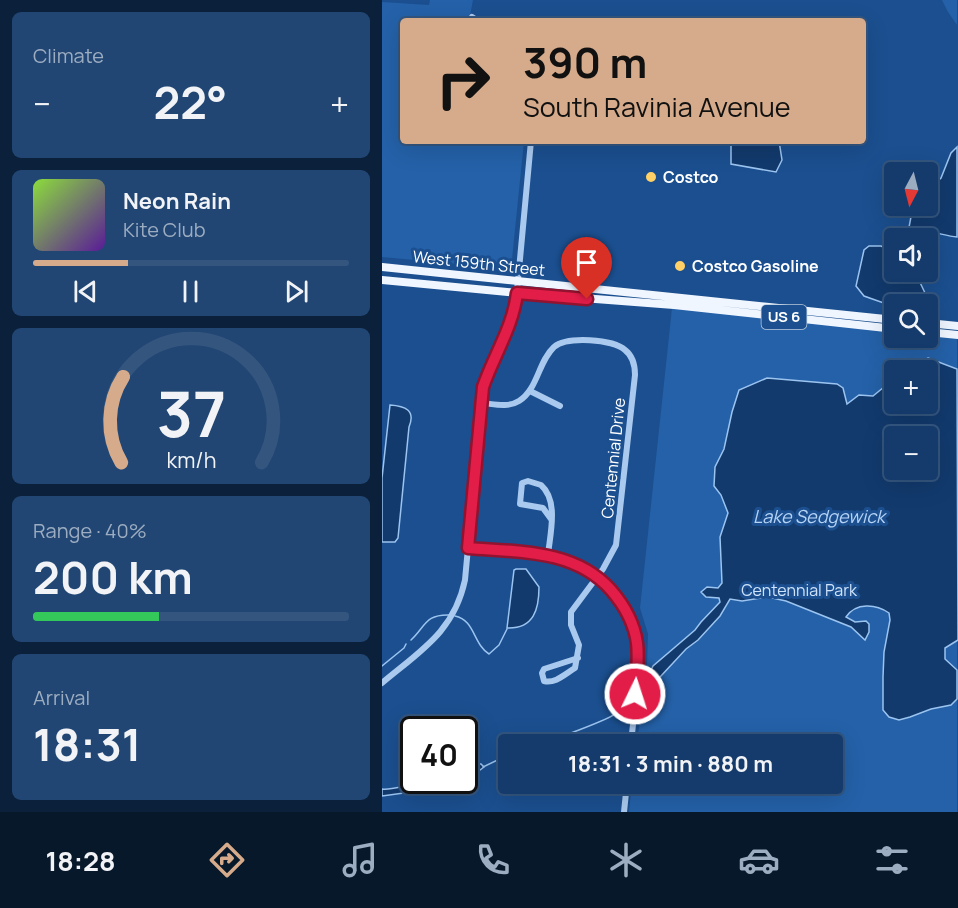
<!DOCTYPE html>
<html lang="en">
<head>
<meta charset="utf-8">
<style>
	body { margin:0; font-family:Manrope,sans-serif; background:#214673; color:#f1f3f6; height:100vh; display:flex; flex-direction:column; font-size:22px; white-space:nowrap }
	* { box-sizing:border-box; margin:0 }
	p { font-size:20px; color:#9dadc1 }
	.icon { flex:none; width:33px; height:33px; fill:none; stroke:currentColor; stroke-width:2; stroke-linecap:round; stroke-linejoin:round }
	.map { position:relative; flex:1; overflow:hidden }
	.drawer { display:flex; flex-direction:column; gap:12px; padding:12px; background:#0b203b; width:382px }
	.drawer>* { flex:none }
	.banner { position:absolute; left:18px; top:18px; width:466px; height:126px; border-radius:6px; box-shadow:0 6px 24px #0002,0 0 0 2px #33557e; background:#d6ab8b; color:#111; overflow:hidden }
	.needle { width:39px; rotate:187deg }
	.tools { position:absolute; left:502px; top:162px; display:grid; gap:12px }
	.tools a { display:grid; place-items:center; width:54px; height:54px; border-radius:6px; background:#143b6b; box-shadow:0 6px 24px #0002,0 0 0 2px #33557e; font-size:30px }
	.speed { position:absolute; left:18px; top:716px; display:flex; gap:12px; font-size:30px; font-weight:700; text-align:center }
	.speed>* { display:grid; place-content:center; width:78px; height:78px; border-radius:50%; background:#143b6b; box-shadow:0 6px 24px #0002,0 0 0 2px #33557e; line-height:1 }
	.speed .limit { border:3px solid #111; border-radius:9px; background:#fff; color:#111 }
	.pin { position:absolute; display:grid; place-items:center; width:51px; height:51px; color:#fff; margin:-62px -26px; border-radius:50% 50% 50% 0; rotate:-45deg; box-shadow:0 0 6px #0007 }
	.pin .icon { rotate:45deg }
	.me { position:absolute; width:66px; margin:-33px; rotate:4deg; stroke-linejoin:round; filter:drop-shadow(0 0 4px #0008) }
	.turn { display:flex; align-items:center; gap:21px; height:126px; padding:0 24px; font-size:27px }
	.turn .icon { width:78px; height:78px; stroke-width:2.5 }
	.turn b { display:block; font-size:42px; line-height:51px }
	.big { font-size:45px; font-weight:700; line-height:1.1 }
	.drawer .widget { flex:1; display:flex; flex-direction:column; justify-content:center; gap:9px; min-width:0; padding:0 21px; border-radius:9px; background:#214673 }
	.drawer .dial { align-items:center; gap:0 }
	.dial svg { height:156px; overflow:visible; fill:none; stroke:#33557e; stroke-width:7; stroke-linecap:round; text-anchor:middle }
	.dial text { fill:#f1f3f6; stroke:none }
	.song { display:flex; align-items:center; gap:18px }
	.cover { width:72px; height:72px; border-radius:9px; background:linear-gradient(135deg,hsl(90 70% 55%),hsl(270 70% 35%)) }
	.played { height:6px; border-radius:3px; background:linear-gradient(90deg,#d6ab8b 30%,#33557e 30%) }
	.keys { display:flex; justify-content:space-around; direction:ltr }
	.heat { display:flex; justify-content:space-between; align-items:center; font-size:33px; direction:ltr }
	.charge { height:9px; border-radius:4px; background:linear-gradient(90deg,#34c759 40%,#33557e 0) }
	.trip { position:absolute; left:116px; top:734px; width:345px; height:60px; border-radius:6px; background:#143b6b; box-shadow:0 6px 24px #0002,0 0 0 2px #33557e; font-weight:700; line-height:60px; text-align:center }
	.menu { display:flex; height:96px; justify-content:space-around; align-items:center; background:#08182b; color:#9dadc1 }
	.menu .icon { width:42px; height:42px }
	.menu .current { color:#d6ab8b }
	.menu b { font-size:27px; color:#f1f3f6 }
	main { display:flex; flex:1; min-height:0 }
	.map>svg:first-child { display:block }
	.green { fill:#2461a8; fill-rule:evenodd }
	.water { fill:#123a6d; stroke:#9cc4f0; stroke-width:1.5; fill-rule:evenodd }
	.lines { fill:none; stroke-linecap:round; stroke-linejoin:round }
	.stream { stroke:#9cc4f0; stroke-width:1.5 }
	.minor { stroke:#a9c9ee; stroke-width:6 }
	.major { stroke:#f0f6ff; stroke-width:8 }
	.route-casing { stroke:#92132f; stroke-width:15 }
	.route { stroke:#e11d48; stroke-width:10 }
	.poi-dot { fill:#ffd166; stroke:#1b4f8f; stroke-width:2 }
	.labels { text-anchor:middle; stroke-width:6; stroke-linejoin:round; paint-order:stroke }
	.shield { fill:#1b4f8f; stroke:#bbcadd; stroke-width:1.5 }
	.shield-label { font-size:15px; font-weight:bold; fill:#fff }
	.poi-label { font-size:16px; font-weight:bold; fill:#fff; stroke:#1b4f8f; text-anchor:start }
	.street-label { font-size:16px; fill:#fff; stroke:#1b4f8f }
	.park-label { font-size:16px; fill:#cfe3fa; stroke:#1b4f8f }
	.water-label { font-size:18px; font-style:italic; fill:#b5d3f5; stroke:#1b4f8f }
</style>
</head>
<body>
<main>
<section class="drawer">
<div class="widget"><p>Climate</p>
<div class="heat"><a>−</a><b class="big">22°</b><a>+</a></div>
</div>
<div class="widget">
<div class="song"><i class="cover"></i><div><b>Neon Rain</b><p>Kite Club</p></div></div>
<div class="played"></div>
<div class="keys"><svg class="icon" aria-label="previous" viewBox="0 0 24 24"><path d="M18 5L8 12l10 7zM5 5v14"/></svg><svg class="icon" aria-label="pause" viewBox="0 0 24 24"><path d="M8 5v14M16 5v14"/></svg><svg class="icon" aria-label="next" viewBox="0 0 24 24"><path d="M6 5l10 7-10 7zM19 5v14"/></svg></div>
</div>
<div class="widget dial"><svg viewBox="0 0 100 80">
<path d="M14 69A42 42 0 1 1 86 69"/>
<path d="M14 69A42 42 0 0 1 15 25" stroke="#d6ab8b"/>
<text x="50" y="56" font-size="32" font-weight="700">37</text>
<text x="50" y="72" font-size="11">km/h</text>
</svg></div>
<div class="widget"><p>Range · 40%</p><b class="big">200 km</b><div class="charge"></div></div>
<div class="widget"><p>Arrival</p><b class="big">18:31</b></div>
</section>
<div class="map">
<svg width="576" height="812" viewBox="0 0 576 812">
	<rect width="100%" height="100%" fill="#1b4f8f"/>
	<path class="green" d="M48,0H91L87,21H21V141H142L129,269L0,257V2L47,5Z
		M560,0H575V25L566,12Z
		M290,308L513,332V338H546V335L575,338V812H247L250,783H450V744H255L265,664L266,634L258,608ZM513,370H546V404H513ZM513,436H546V470H513Z"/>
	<path class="water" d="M349,141H397L400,160L394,172L349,164Z
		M575,147V237C564,236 554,232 542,231L533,238H525L531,206H546V190L559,178L569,153Z
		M487,246H499L513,253V272H533L544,295L543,302L540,304H513V307L482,296L474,286L482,250Z
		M546,358L575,369L576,640L563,648V659L575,670V699L569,705L549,709L528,717L517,720L507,717L501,710V677L502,652L508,620L507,613C494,604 474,602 464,617L473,622L484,621L487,624V632L483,640L469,627L404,601L386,597L360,601L348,599L338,616L316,640L304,649L278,677L269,678L267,675L271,666L313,630L319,622L338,602L337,598L324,597L319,592L325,587L336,588L340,583L338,537L346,513L339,495L332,486L333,467L342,449L350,412L357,390L385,378L455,384L461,388L465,404L477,395L491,396L513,378V404H546V370H523ZM513,436H546V470H513Z
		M8,405C23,406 34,410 27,427L16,538L13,542H0V478Z
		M134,569H144L157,587C157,609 152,629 125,628L132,570Z
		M31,746V774L21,763V756Z
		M83,764H99L102,767L90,776L83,778Z
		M38,780H72L51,784L29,792L0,796V789C7,790 33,785 38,780Z"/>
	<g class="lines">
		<path class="stream" d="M73,616C93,620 91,644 107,654L117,645L125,629
			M29,640C44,626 43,614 68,615
			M0,666L22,648L24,644
			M156,744C166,742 229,719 234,713C237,709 236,705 236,700L239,698
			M101,767L126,755"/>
		<path class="minor" d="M90,17L96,21
			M148,391L178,406
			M100,403C112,404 126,408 137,401C156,389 156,362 172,347C185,336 231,339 243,350C251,356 253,366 253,375L234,545L221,569L189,612V625L197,645L193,668C183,674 173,684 162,681L160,673L162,669L196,658
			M86,548C113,550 142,550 168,555C190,560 212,570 227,587C269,636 254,686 249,744
			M166,555C168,534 177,501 159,485L146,481L140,483L138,504L161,508L169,519
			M0,683C38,651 72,632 83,580L101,386C111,358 127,332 134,302L149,141
			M242,812L245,783"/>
		<path class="major" d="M0,267L513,320
			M0,280L135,293L292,305L513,329
			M546,323L576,326
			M546,332L576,335"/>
	</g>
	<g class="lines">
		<g class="route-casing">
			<path id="route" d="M205,299L135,293C131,327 112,355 101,387L86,548C136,552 193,549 229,590C242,605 252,622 255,643C257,660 255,677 253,694"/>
		</g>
		<use href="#route" class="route"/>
	</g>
	<g class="poi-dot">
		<circle cx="269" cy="177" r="6"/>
		<circle cx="298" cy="266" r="6"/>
	</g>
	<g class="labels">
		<rect class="shield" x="379.5" y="305" width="45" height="24" rx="4.5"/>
		<g class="shield-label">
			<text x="402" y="322">US 6</text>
		</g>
		<g class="poi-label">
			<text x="281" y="183">Costco</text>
			<text x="310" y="272">Costco Gasoline</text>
		</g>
		<g class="street-label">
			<text transform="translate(97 263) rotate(6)" y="6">West 159th Street</text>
			<text transform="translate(231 458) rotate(-84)" y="6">Centennial Drive</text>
		</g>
		<g class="park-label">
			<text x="417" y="596">Centennial Park</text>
		</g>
		<g class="water-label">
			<text x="437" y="523">Lake Sedgewick</text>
		</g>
	</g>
</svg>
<div class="tools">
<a><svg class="needle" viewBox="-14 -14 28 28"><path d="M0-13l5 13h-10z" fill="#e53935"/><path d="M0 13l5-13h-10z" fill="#9dadc1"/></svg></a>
<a><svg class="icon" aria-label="sound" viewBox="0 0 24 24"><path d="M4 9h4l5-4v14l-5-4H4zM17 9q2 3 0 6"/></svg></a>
<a><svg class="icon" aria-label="search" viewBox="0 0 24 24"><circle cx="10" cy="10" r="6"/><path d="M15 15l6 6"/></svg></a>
<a>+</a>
<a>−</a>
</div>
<div class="speed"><div class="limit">40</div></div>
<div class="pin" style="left:205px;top:299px;background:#d93025"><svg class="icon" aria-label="arrive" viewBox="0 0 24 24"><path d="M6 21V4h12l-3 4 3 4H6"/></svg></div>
<svg class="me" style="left:253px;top:694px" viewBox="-20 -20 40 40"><circle r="17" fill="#e11d48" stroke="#fff" stroke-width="3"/><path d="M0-11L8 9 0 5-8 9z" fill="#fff"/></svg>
<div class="trip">18:31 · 3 min · 880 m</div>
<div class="banner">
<div class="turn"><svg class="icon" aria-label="right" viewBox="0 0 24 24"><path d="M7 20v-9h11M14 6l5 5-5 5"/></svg><div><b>390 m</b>South Ravinia Avenue</div></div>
</div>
</div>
</main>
<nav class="menu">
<b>18:28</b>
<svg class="icon current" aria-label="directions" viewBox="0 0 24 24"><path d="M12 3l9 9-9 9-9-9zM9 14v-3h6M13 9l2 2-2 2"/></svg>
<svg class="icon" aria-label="music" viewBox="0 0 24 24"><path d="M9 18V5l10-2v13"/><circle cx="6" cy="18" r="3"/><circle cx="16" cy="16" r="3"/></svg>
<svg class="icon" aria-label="phone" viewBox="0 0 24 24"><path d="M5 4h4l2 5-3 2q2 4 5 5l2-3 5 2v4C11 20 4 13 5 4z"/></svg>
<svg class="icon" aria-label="climate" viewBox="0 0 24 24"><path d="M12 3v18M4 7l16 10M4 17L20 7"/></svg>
<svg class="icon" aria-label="car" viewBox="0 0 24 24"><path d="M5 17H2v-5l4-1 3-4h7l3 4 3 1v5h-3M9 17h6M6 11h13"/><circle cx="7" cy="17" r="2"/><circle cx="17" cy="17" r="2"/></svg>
<svg class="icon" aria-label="filters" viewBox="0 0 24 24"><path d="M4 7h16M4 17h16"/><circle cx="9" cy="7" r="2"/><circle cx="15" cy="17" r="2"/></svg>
</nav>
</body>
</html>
